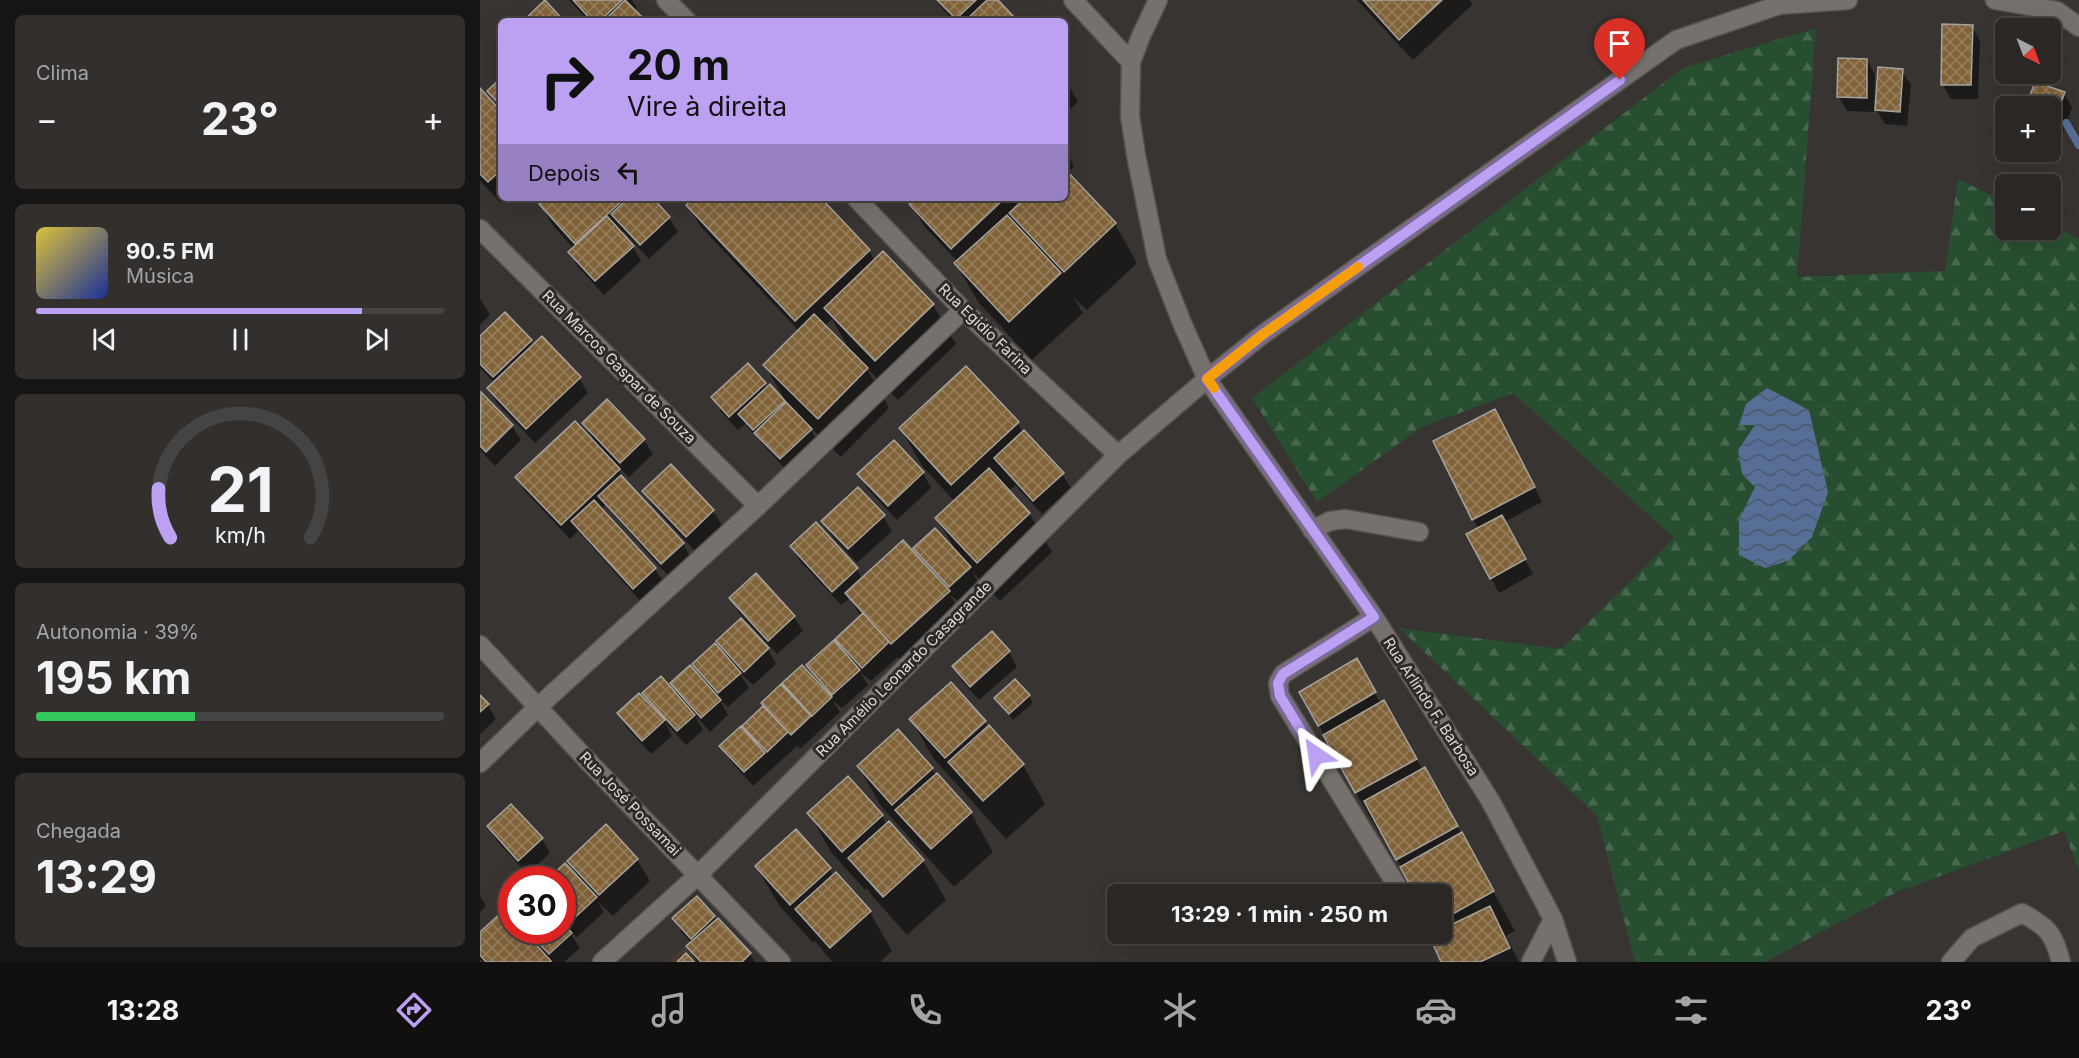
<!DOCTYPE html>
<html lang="pt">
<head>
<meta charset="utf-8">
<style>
	body { margin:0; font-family:Inter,sans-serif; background:#322f2d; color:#f1f3f6; height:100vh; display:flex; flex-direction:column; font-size:22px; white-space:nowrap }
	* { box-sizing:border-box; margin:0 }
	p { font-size:20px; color:#a5a5a7 }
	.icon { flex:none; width:33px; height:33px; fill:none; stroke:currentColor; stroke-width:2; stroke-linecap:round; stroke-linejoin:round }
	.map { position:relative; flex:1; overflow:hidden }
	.sheet { display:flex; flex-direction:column; gap:15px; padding:15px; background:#171514; width:480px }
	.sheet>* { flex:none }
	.banner { position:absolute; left:18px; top:18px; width:570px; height:183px; border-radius:9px; box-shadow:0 6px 24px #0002,0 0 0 2px #464442; background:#bca0f2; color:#111; overflow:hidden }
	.needle { width:39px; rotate:138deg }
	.fabs { position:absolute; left:1515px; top:18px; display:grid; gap:12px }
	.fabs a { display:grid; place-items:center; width:66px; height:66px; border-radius:9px; background:#2a2725; box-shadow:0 6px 24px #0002,0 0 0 2px #464442; font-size:30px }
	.speed { position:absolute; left:18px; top:866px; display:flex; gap:12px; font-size:30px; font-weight:700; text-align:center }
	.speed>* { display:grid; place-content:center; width:78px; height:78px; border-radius:50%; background:#2a2725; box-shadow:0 6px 24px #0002,0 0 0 2px #464442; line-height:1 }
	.speed .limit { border:9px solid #d22; background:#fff; color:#111 }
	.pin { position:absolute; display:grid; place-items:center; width:51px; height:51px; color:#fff; margin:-62px -26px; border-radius:50% 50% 50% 0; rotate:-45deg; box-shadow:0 0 6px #0007 }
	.pin .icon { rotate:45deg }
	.me { position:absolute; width:66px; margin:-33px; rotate:328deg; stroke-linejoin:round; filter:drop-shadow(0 0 4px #0008) }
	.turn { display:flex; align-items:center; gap:21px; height:126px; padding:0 30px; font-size:27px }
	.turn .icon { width:78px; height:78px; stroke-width:2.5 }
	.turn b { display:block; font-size:42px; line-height:51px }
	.then { display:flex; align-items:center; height:57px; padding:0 30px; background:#0003; gap:12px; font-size:22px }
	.big { font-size:45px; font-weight:700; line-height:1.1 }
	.sheet .widget { flex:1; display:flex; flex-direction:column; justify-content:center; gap:9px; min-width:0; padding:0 21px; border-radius:9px; background:#322f2d }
	.sheet .dial { align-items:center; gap:0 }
	.dial svg { height:156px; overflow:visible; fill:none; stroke:#464442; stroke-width:7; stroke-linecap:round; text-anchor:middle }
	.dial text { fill:#f1f3f6; stroke:none }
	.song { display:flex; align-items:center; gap:18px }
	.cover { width:72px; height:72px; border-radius:9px; background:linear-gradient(135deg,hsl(50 70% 55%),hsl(230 70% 35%)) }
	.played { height:6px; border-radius:3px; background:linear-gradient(90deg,#bca0f2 80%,#464442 80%) }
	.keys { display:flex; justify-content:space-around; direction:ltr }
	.heat { display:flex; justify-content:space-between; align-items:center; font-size:33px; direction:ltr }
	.charge { height:9px; border-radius:4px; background:linear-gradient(90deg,#34c759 39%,#464442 0) }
	.trip { position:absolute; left:627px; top:884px; width:345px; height:60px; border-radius:9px; background:#2a2725; box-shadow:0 6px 24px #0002,0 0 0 2px #464442; font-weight:700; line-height:60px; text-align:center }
	.dock { display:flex; height:96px; justify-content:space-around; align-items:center; background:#11100f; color:#a5a5a7 }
	.dock .icon { width:42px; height:42px }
	.dock .current { color:#bca0f2 }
	.dock b { font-size:27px; color:#f1f3f6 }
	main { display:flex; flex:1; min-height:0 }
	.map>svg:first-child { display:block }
	.commercial { fill:#4a392e }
	.forest { fill:url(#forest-firs) }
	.water { fill:url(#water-waves) }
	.shadow { fill:#0007; fill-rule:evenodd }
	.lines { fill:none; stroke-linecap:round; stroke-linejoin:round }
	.stream { stroke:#576e96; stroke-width:8 }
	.building { fill:url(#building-cross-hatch); stroke:#a6a29e; stroke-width:1.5 }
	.minor-casing { stroke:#54514f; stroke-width:21 }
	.minor { stroke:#76716d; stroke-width:18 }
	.route-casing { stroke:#7a689d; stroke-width:15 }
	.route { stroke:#bca0f2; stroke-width:10 }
	.slow { stroke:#f59e0b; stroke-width:10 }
	.labels { text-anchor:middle; stroke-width:6; stroke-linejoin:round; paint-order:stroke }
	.street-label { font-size:15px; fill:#dedbd9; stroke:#2e2a27 }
</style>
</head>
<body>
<main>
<section class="sheet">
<div class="widget"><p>Clima</p>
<div class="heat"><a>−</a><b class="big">23°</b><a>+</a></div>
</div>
<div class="widget">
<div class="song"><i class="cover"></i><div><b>90.5 FM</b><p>Música</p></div></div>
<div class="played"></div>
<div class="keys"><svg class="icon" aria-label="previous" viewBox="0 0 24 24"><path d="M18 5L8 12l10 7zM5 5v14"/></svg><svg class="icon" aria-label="pause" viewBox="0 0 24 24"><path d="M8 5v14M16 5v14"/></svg><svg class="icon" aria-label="next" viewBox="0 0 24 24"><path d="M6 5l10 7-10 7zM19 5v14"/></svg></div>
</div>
<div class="widget dial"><svg viewBox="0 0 100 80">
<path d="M14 69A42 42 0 1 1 86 69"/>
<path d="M14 69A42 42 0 0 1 8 44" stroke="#bca0f2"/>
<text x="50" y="56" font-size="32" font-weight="700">21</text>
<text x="50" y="72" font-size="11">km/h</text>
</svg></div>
<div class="widget"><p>Autonomia · 39%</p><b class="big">195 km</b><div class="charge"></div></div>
<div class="widget"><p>Chegada</p><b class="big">13:29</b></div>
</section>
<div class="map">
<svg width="1599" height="962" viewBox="0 0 1599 962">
	<defs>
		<pattern id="forest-firs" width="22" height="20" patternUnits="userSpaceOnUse" patternTransform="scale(1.5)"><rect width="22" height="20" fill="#284e31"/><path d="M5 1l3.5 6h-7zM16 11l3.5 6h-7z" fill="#47674e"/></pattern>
		<pattern id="water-waves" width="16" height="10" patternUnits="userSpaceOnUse" patternTransform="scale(1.5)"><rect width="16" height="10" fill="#576e96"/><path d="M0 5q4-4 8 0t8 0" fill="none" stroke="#4d586c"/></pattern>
		<pattern id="building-cross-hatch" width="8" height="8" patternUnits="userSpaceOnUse" patternTransform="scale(1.5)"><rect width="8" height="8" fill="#81633a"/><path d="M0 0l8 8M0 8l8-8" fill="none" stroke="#98805f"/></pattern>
	</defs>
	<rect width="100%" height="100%" fill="#383431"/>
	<path class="commercial" d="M204,947L218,962H188Z"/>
	<path class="forest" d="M1336,28L1317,277L1465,271L1478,179L1525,202L1526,230H1570L1571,224L1599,239V871L1584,831L1417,892L1285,962H1155L1117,816L919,628L1081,649L1194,538L1033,393L942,427L837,502L772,398L1203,68Z"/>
	<path class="water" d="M1287,388L1329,410L1348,492L1332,537L1308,561L1285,568L1259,555V520L1275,487L1262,474L1258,450L1275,425H1259L1266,404Z"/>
	<path class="shadow" d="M89,0H152L157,8L154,11L164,21H109Z
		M455,0H519L517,2L536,21H473Z
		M877,0H990L992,5L933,60Z
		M1492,26L1500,41L1498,99H1471L1462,84Z
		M1387,60L1395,75L1394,105H1397L1422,71L1431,85L1427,126L1405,124L1394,106V112L1367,111L1359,97Z
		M585,79L598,102L585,114Z
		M21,80V198H27L21,203L0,181V91L19,109L9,91Z
		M1556,84L1584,93L1592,108L1577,150L1570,147V106H1548Z
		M585,151L594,166L587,173L635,224L657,263L607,310L594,298L603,313L552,360L499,303L476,264L478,262L444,226L436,212L422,198H585Z
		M68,198H178L175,203L189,218L198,232L169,259L144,232L141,234L153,247L161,261L124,295L98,267L90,252L94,249L73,226L61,205Z
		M216,198H339L389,251L395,261L403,253L453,305L476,344L418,400L386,367L409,408L361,457L328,425L339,444L309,473L285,447L265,424L258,430L241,412L233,397L268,365L288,389L290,386L306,402L285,365L319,331L221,227L208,206ZM352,319L371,352L344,326Z
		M0,298L10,315L0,325Z
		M0,338L50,341L53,346L99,378L108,393L55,443L17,403L9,388L15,383L0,368Z
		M1,394L32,426L41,440L15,466L0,450Z
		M104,423L164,440L173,454L149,477L136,465L146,482L203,544L211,558L190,578L125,505L121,510L175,569L184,583L162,603L98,531L90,539L45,491L37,477L115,442Z
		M538,423L543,433L582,474L591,488L562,514L535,485L529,491L549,513L572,552L520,601L493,573L498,582L478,601L470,595L481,613L425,665L418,657L391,681L380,672L388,685L362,708L353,701L360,712L320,749L317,746L273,786L250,760L241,746L285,706L283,703L322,667L336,679L328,665L363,650L356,639L381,617L370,598L361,605L320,561L312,546L377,569L382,579L441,561L435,549L476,551L457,518L475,502L443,467L420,428Z
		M1023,425L1062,502L1024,522L1053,574L1019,593L988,535L999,529L993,519Z
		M414,442L443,473L451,488L417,520L387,488L379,474Z
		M191,466L233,511L242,525L215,551L173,506L164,491Z
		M403,516L412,531L377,563L352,536L343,521Z
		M276,575L314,617L323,631L297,654L259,613L251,598Z
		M261,621L288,649L296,664L273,685L259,672L269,688L248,707L240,700L248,715L230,732L217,717L216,718L223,730L206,745L185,722L192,736L171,754L147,728L138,714L172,707L164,693L199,697L192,684L221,677L214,664L247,656L238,642Z
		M529,652L537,667L499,700L482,681L474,666Z
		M876,660L901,704L967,808L1035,931L1026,936L1039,962H963L951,936L962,933V894H936L901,830L899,832L876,793L821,693Z
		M549,696L553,703L533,720L516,698Z
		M0,697L8,705L16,719L0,734Z
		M431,720L504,722L543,765L565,804L526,839L454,759Z
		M378,766L452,769L456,776L491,813L513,852L474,887L401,806Z
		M329,813L402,816L407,825L409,823L443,861L466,900L427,935L393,897L387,888L385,890L351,852Z
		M9,827L62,839L70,853L47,874L17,841Z
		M157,860L170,881L133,916L118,902L124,912L97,937L89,931L100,948L84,962H72L70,959V962H3L0,959V934L32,930H82V879H70L99,878L89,861Z
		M276,866L349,869L354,876L390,912L412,951L400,962H352L335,941L333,943L299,905Z
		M0,896L6,906L0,912Z
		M234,917L270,954L275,962H217L208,947L212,943L202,933L194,919Z"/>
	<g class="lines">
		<path class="stream" d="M1586,123L1599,145"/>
	</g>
	<path class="building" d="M65,0L84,21H43Z
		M93,0H142L120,21H112Z
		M145,0L166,21H124Z
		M457,0H496L476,19Z
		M507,0H518L538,21H485Z
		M883,0H962L919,40Z
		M1462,24L1493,25L1491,85H1461Z
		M1358,58L1387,59V98L1357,97Z
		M1398,67L1423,69L1420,112L1395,110Z
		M21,78V106L7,91Z
		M1555,82L1585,92L1570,133V106H1546Z
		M0,88L21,111V170L8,182L0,174Z
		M585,169L636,223L584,272L529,213L545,198H585Z
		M66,198H145L95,244L59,204Z
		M148,198H173L190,217L160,245L131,214Z
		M214,198H341L390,250L315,321L206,205Z
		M436,198H525L471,249L429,204Z
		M527,215L581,273L529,322L474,263Z
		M127,216L154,246L115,281L88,252Z
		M403,251L454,304L395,361L344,308Z
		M25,312L52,340L13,377L0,364V336Z
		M334,314L388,368L338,419L283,365Z
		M62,336L101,377L46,429L7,388Z
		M268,363L286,383L249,417L231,397Z
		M486,366L539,422L471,485L419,428Z
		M290,384L305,401L273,430L258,414Z
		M1,392L33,425L6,452L0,446Z
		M127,399L165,439L140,463L102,423Z
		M306,402L332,429L300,459L274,433Z
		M1015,409L1055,487L992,520L953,441Z
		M95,421L140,469L81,525L35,477Z
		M544,430L584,473L553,501L514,458Z
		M414,440L444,472L408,506L377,474Z
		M191,464L234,510L206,537L162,491Z
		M509,468L550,513L497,563L455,518Z
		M141,475L204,543L181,564L118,496Z
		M378,487L405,515L368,549L341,521Z
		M114,500L176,568L153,589L91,521Z
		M1022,515L1046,559L1010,579L986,534Z
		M336,522L378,568L352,592L310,546Z
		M455,528L491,567L469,587L433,548Z
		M423,540L470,591L411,644L365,593Z
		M276,573L315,616L288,641L249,598Z
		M383,613L409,642L382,668L355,639Z
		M261,618L289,648L264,672L236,641Z
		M512,631L530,651L490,687L472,666Z
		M354,640L380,670L352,695L326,665Z
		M235,643L261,673L238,693L212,664Z
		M877,658L896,692L838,726L819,692Z
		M210,665L241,700L221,718L190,683Z
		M322,665L352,697L332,716L302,683Z
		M181,676L215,715L197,731L162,693Z
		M535,679L550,695L529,714L514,698Z
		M471,682L506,721L465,758L429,719Z
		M301,684L331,716L311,735L281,703Z
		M159,693L185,720L162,741L137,713Z
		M0,695L9,704L0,712Z
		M904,700L937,759L875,793L843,735Z
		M283,706L308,732L287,752L262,726Z
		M509,725L544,764L503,801L468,762Z
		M261,726L285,753L264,772L239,746Z
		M418,729L453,768L412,805L377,766Z
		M945,767L978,826L916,860L884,801Z
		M457,773L492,812L451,849L415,810Z
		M368,776L403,815L362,852L327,813Z
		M31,804L63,838L38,861L7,826Z
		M409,821L444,860L403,897L368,858Z
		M126,824L158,859L119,895L87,861Z
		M316,829L351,868L310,905L275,866Z
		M982,832L1014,891L962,920V894H935L920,867Z
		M85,863L117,897L88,924L82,917V879H68Z
		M356,872L391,911L350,948L315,909Z
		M217,896L235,916L211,939L192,918Z
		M1010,906L1030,948L1000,962H961L949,935L962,933V929Z
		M24,910L32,918V930H43L71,961L69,962H6L0,955V932Z
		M238,918L271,953L262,962H221L206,946Z
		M82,922L92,933L69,954L46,930H82Z
		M206,953L214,962H197Z"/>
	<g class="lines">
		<g class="minor-casing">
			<path id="minor" d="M186,0L207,21
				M593,0L651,62
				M678,0L661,36L651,62L650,116L656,155L677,259L702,323L727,379L894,617L1010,800L1073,919L1087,962
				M1515,0L1577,11L1599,27
				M376,198L483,310L638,455
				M0,229L278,506
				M832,530L850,521L866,519L939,532
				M894,617L803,674L798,683L800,696L922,894
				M0,645L106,759L301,962
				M0,763L58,707L278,506L483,310
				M122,962L218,875L638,455L727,379L782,335L1196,40L1299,5L1368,0
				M1051,962L1073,919
				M1471,962L1492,938L1542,913C1568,927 1574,934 1581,962"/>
		</g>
		<use href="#minor" class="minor"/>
	</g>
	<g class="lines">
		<g class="route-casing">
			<path id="route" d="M836,755L800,696L798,683L803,674L894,617L727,379L782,335L1140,80"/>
		</g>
		<use href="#route" class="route"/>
		<path class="slow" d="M734,388L727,379L782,335L878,267"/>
	</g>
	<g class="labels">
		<g class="street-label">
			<text transform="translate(505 329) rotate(44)" y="5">Rua Egidio Farina</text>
			<text transform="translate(139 367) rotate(45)" y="5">Rua Marcos Gaspar de Souza</text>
			<text transform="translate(424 669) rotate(-45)" y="5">Rua Amélio Leonardo Casagrande</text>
			<text transform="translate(951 707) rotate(57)" y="5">Rua Arlindo F. Barbosa</text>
			<text transform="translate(150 804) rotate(46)" y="5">Rua José Possamai</text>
		</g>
	</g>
</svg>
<div class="fabs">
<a><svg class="needle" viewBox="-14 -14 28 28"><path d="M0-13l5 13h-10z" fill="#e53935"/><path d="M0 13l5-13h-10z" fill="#a5a5a7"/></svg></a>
<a>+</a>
<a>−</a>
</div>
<div class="speed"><div class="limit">30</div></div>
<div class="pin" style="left:1140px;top:80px;background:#d93025"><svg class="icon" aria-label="arrive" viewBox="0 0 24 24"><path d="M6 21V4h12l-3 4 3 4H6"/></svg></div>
<svg class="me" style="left:836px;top:755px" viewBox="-20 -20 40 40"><path d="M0-17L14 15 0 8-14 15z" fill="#bca0f2" stroke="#fff" stroke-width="4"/></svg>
<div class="trip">13:29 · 1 min · 250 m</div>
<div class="banner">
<div class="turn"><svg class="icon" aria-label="right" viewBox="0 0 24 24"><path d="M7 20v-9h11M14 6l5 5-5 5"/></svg><div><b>20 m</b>Vire à direita</div></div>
<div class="then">Depois<svg class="icon" aria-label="left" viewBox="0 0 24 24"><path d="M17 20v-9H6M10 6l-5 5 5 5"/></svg></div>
</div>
</div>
</main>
<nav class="dock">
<b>13:28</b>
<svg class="icon current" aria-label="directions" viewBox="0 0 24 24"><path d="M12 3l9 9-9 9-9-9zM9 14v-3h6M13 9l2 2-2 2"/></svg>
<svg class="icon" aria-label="music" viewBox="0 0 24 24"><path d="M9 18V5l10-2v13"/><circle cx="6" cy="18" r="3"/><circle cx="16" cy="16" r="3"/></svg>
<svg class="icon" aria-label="phone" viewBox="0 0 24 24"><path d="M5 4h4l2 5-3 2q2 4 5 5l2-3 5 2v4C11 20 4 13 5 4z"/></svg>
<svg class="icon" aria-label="climate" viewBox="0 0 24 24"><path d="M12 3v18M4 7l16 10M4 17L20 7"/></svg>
<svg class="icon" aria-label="car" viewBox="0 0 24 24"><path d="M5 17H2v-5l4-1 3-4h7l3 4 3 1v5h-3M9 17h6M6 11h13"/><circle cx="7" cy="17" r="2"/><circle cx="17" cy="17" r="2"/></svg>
<svg class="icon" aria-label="filters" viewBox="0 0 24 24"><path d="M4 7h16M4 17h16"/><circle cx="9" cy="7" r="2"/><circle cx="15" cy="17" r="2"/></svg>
<b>23°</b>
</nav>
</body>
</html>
